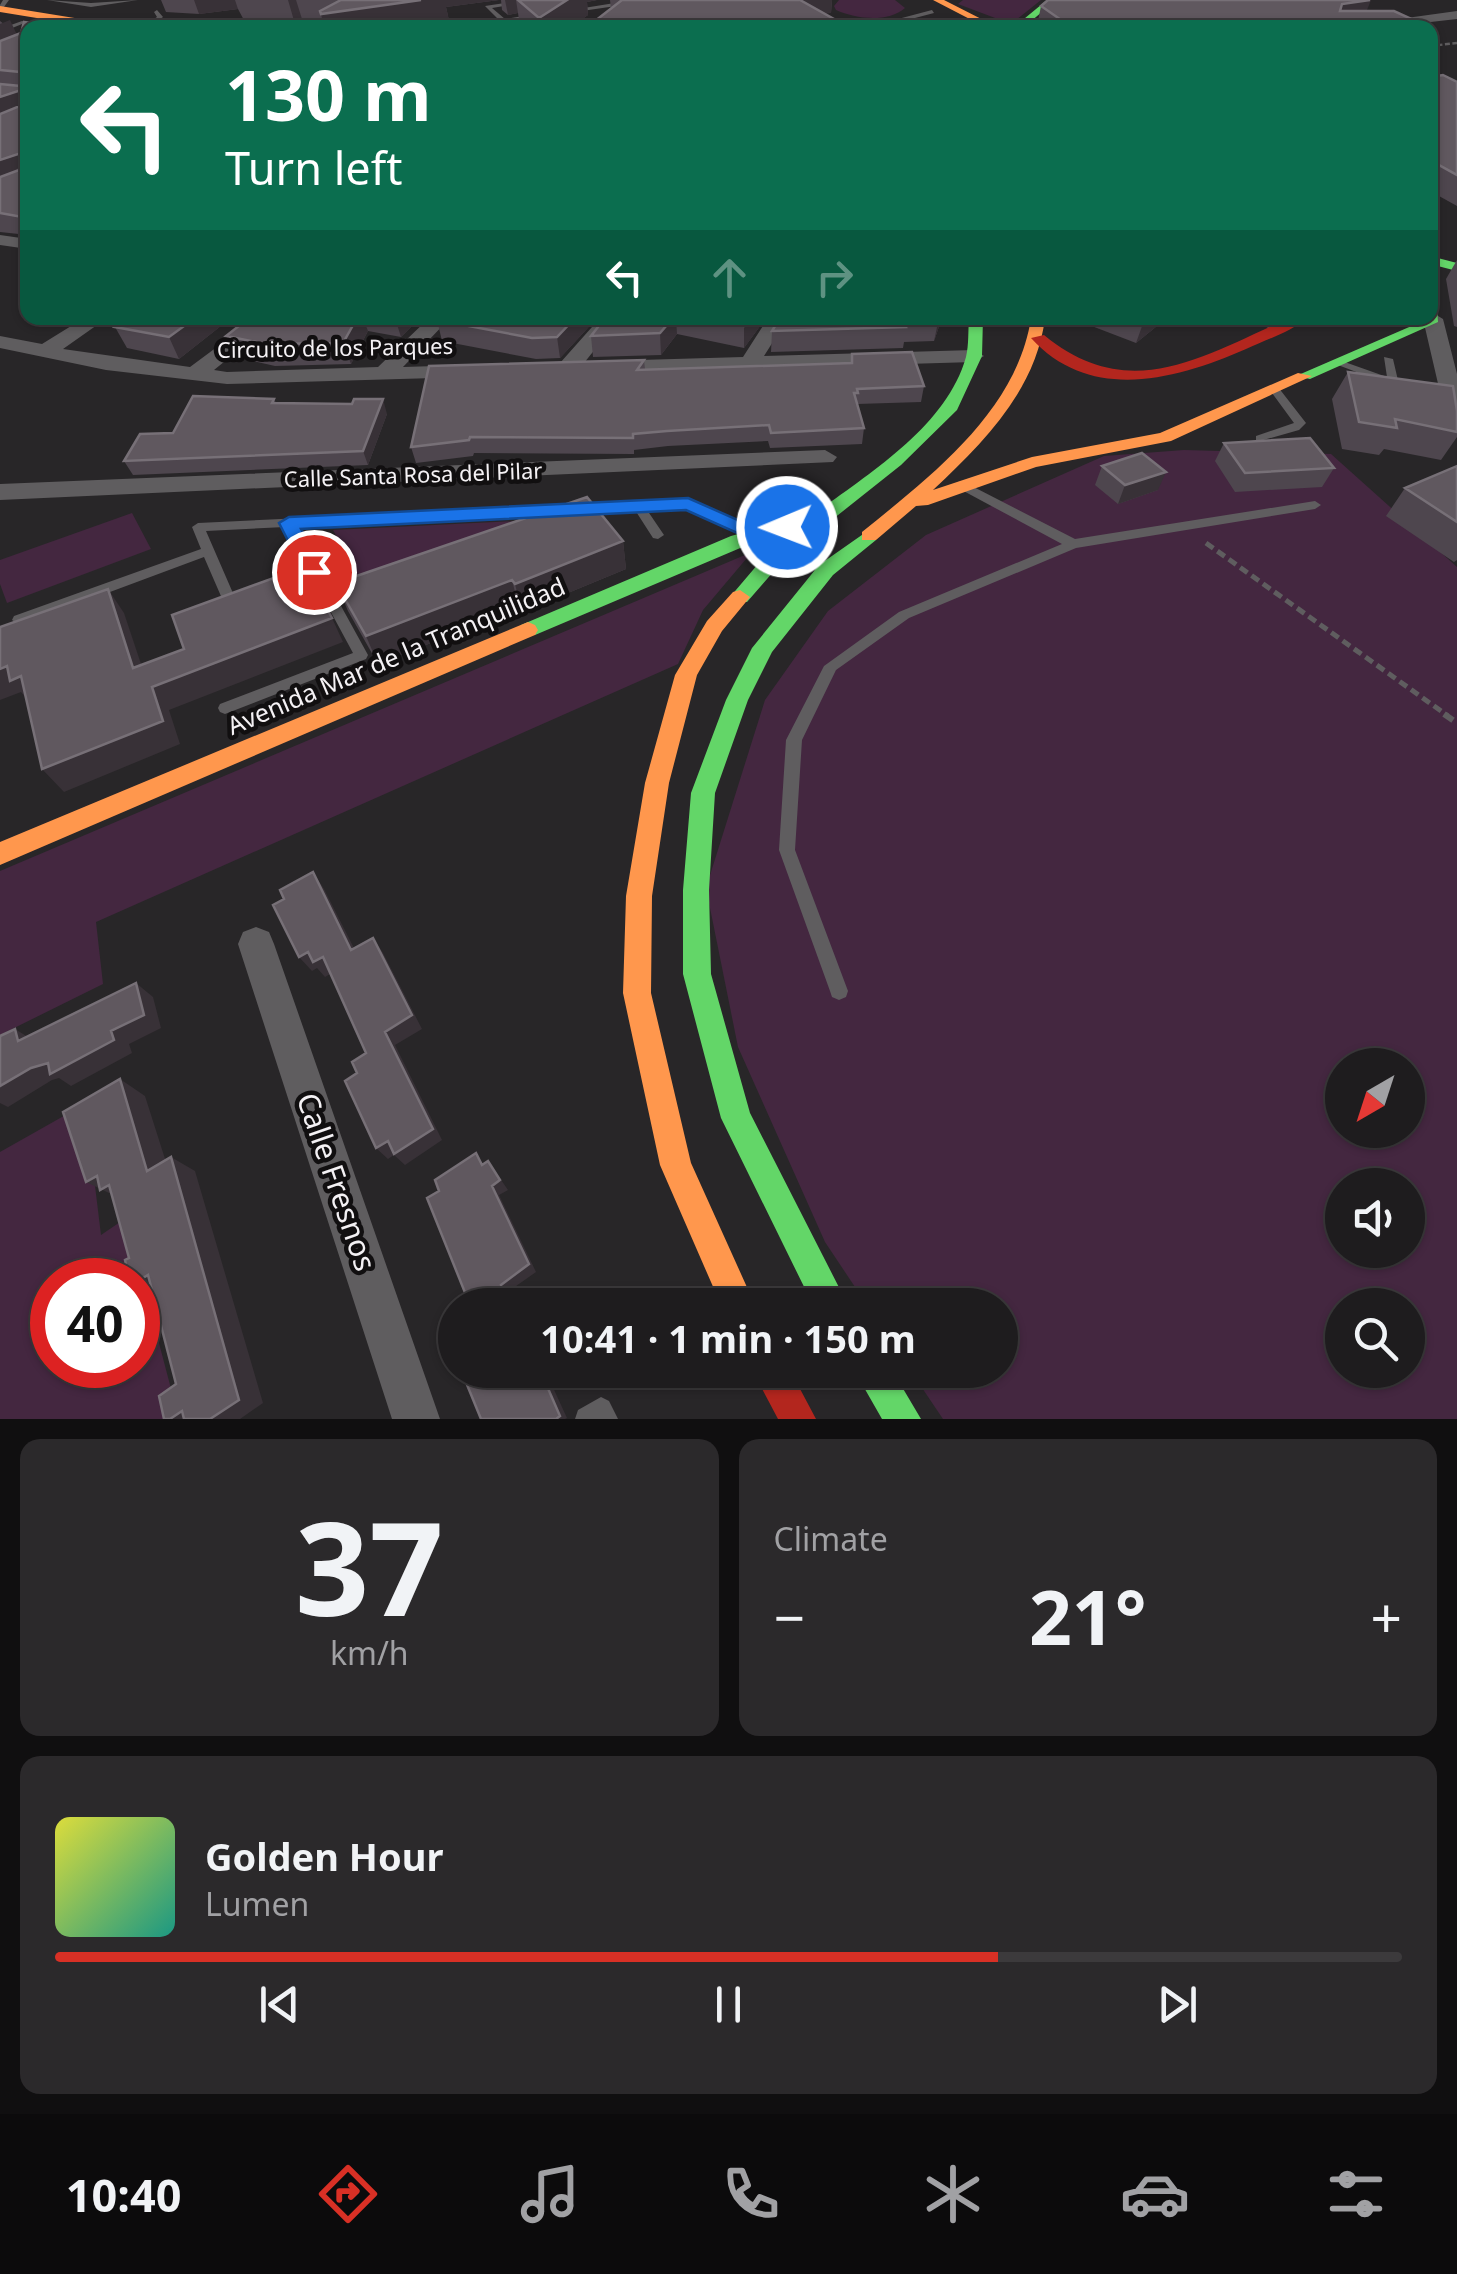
<!DOCTYPE html>
<html lang="en">
<head>
<meta charset="utf-8">
<style>
	body { margin:0; font-family:"Noto Sans",sans-serif; background:#2b292b; color:#f1f3f6; height:100vh; display:flex; flex-direction:column; font-size:38px; white-space:nowrap }
	* { box-sizing:border-box; margin:0 }
	p { font-size:32px; color:#a1a1a4 }
	.icon { flex:none; width:55px; height:55px; fill:none; stroke:currentColor; stroke-width:2; stroke-linecap:round; stroke-linejoin:round }
	.map { position:relative; height:1419px; overflow:hidden }
	.drawer { display:flex; flex-direction:column; gap:20px; padding:20px; background:#100f10; flex:1 }
	.drawer>* { flex:none }
	.banner { position:absolute; left:20px; top:20px; width:1418px; height:305px; border-radius:20px; box-shadow:0 2px 8px #0004,0 0 0 2px #3c3a3c; background:#0b6e4f; color:#fff; overflow:hidden }
	.needle { width:65px; rotate:219deg }
	.tools { position:absolute; left:1325px; top:1048px; display:grid; gap:20px }
	.tools a { display:grid; place-items:center; width:100px; height:100px; border-radius:50%; background:#1e1c1e; box-shadow:0 2px 8px #0004,0 0 0 2px #3c3a3c; font-size:50px }
	.speed { position:absolute; left:30px; top:1258px; display:flex; gap:20px; font-size:50px; font-weight:700; text-align:center }
	.speed>* { display:grid; place-content:center; width:130px; height:130px; border-radius:50%; background:#1e1c1e; box-shadow:0 2px 8px #0004,0 0 0 2px #3c3a3c; line-height:1 }
	.speed .limit { border:15px solid #d22; background:#fff; color:#111 }
	.pin { position:absolute; display:grid; place-items:center; width:85px; height:85px; color:#fff; margin:-42px; border:5px solid #fff; border-radius:50%; box-shadow:0 2px 10px #0007 }
	.me { position:absolute; width:110px; margin:-55px; rotate:269deg; stroke-linejoin:round; filter:drop-shadow(0 0 8px #0008) }
	.turn { display:flex; align-items:center; gap:35px; height:210px; padding:0 40px; font-size:45px }
	.turn .icon { width:130px; height:130px; stroke-width:2.5 }
	.turn b { display:block; font-size:70px; line-height:85px }
	.lanes { display:flex; align-items:center; height:95px; padding:0 40px; background:#0003; justify-content:center; gap:50px; direction:ltr }
	.lanes .off { opacity:.35 }
	.big { font-size:75px; font-weight:700; line-height:1.1 }
	.drawer .widget { flex:1; display:flex; flex-direction:column; justify-content:center; gap:15px; min-width:0; padding:0 35px; border-radius:20px; background:#2b292b }
	.drawer .dial { align-items:center; gap:0 }
	.dial b { font-size:130px; line-height:1 }
	.song { display:flex; align-items:center; gap:30px }
	.cover { width:120px; height:120px; border-radius:15px; background:linear-gradient(135deg,hsl(60 70% 55%),hsl(170 70% 35%)) }
	.played { height:10px; border-radius:5px; background:linear-gradient(90deg,#d93025 70%,#3c3a3c 70%) }
	.keys { display:flex; justify-content:space-around; direction:ltr }
	.heat { display:flex; justify-content:space-between; align-items:center; font-size:55px; direction:ltr }
	.drawer .tiles { flex:1; display:grid; gap:20px; grid-template-columns:1fr 1fr }
	.widget:last-child { grid-column:span 2 }
	.trip { position:absolute; left:438px; top:1288px; width:580px; height:100px; border-radius:50px; background:#1e1c1e; box-shadow:0 2px 8px #0004,0 0 0 2px #3c3a3c; font-weight:700; line-height:100px; text-align:center }
	.tabs { display:flex; height:160px; justify-content:space-around; align-items:center; background:#0c0b0c; color:#a1a1a4 }
	.tabs .icon { width:70px; height:70px }
	.tabs .current { color:#d93025 }
	.tabs b { font-size:45px; color:#f1f3f6 }
	.map>svg:first-child { display:block }
	.green { fill:#442740; fill-rule:evenodd }
	.lines { fill:none; stroke-linecap:round; stroke-linejoin:round }
	.path-far2 { stroke:#5f5d5f; stroke-width:2.5; stroke-dasharray:5 2.5; stroke-linecap:butt }
	.path-far1 { stroke:#5f5d5f; stroke-width:5; stroke-dasharray:9 5; stroke-linecap:butt }
	.path { stroke:#5f5d5f; stroke-width:6; stroke-dasharray:11 6; stroke-linecap:butt }
	.lane { fill:#5f5d5f; fill-rule:evenodd }
	.street { fill:#5f5d5f; fill-rule:evenodd }
	.fast { fill:#63d668; fill-rule:evenodd }
	.slow { fill:#ff974d; fill-rule:evenodd }
	.jam { fill:#b3261e; fill-rule:evenodd }
	.wall { fill:#4e464e }
	.shaded-wall { fill:#383137 }
	.building { fill:#60585f; stroke:#777077; stroke-width:2.5 }
	.route { fill:#1a73e8; stroke:#114b97; stroke-width:2.5 }
	.labels { text-anchor:middle; stroke-width:9; stroke-linejoin:round; paint-order:stroke }
	.far-street-label { font-size:22px; fill:#f4f1f4; stroke:#110f10 }
	.street-label { font-size:25px; fill:#f4f1f4; stroke:#110f10 }
	.near-street-label { font-size:30px; fill:#f4f1f4; stroke:#110f10 }
</style>
</head>
<body>
<div class="map">
<svg width="1457" height="1419" viewBox="0 0 1457 1419">
	<rect width="100%" height="100%" fill="#282628"/>
	<path class="green" d="M839,0H895L905,8C888,23 856,19 836,10L834,6Z
		M963,0H1041L1011,24L958,4Z
		M1184,450L1331,454L1457,567V1419H943L910,1370H1000V1305H867L825,1242L738,1047L706,888L765,700L828,611L926,535L1104,456ZM1342,1065H1408V1130H1342ZM1342,1185H1408V1250H1342ZM1342,1305H1408V1370H1342Z
		M132,513L151,549L7,603L0,584V560Z
		M578,518L369,596L333,530Z
		M752,552L703,610L678,664L96,922L103,984L0,1035V871Z
		M85,1104L101,1235L126,1218L179,1419H0V1152ZM52,1280H138V1365H52Z"/>
	<g class="lines">
		<path class="path-far2" d="M1430,46L1457,43"/>
		<path class="path-far1" d="M1206,543L1448,716"/>
		<path class="path" d="M1444,714L1457,723"/>
		<path class="lane" d="M3,0H9L1,11L0,5Z
			M47,0L91,3L138,0L91,7Z
			M526,0H542L492,8L505,19L536,14L538,17L505,24L453,28L499,20L485,6Z
			M621,2L623,5L568,13L565,11Z
			M157,10L163,17C153,26 138,28 125,28L154,19L157,17L154,12Z
			M932,10L934,13L877,28H864Z
			M22,21L27,22L0,33V29Z
			M179,21L211,26L214,28L177,24Z
			M302,23L305,25L303,28H295Z
			M1250,318H1262L1281,328L1272,330Z
			M1384,357L1393,359L1400,389L1399,391H1391L1388,384L1330,362L1339,360L1387,377Z
			M1274,386L1278,387L1306,423L1299,430L1260,441L1256,440V436L1294,423L1269,389Z
			M962,481L1075,539L1315,501L1321,505L1315,509L1076,548L909,618L836,670L802,740L795,850L848,991L846,997L839,1000L832,997L830,991L779,850L786,740L824,666L899,612L1062,544L958,488V482Z
			M688,500L760,532L761,535L760,538H750L686,508L647,510L664,535L658,539L653,538L635,510L297,526L368,655L366,659L225,714L220,712L218,708L220,704L353,653L285,527L206,531L239,607L237,610H227L204,557L24,624L19,625L12,620L14,616L201,549L192,527L198,523Z
			M601,1397L609,1401L618,1419H575L578,1410Z"/>
		<path class="street" d="M1457,11V19L1378,28H1334Z
			M0,235L28,239V249L0,245Z
			M1433,313L1443,319L1457,374V425L1446,418L1423,319Z
			M84,318H107L63,349L190,367L256,318H278L214,370L227,372L378,367L429,318H450L403,367L469,365L480,371L469,377L227,384L106,370L0,348V336L42,344Z
			M600,318H620L576,373H560L557,368L560,363Z
			M768,318H788L764,356L974,350L984,356L974,362L605,373L594,367L605,361L743,357Z
			M825,450L837,457L833,462L0,500V484Z
			M256,927L269,932L274,944L440,1419H392L238,944L243,932Z"/>
		<path class="fast" d="M1047,0H1056L1023,28H1013Z
			M1430,256L1457,263V271L1430,264Z
			M1430,303L1437,307L1438,322L1310,379L1296,376L1430,318Z
			M969,318H983L982,356L957,410L901,465L789,554L747,602H733L730,597L775,544L792,532L745,546L535,635H521L518,630L521,625L731,536L806,515L812,516C867,474 946,428 966,357C969,345 968,330 969,318Z
			M869,530L876,532V540L833,575L772,652L748,700L715,793L709,890L711,974L750,1113L848,1305H813L721,1118L683,974V890L691,793L726,700L752,648L819,565Z
			M854,1370H892L921,1419H882Z"/>
		<path class="slow" d="M933,0H944L999,28H987Z
			M0,6L118,25L122,28H98L0,12Z
			M1031,318H1045C1036,390 984,442 933,490L1032,457L1160,433L1298,373L1312,376L1171,441L1036,467L928,505L916,506L876,540H862V532C931,476 1017,411 1031,318Z
			M740,590L750,597L722,631L697,675L669,783L652,896L651,993L691,1163L755,1305H721L660,1165L623,993L626,896L645,783L675,675L707,621L733,592Z
			M528,622L535,625L538,630L535,635L0,865V842Z"/>
		<path class="jam" d="M1289,318H1307C1291,332 1265,340 1246,349C1175,380 1090,403 1031,338L1044,335C1129,405 1202,357 1289,318Z
			M752,1370H790L816,1419H778Z"/>
	</g>
	<path class="wall" d="M161,0H499L446,7L450,25L432,28H324L323,23H308L302,19L295,24H246L238,9L199,14L166,12Z
		M501,0H597L587,2L588,15L569,28H522L520,26L518,13L508,15L502,10Z
		M610,0H832L831,13L611,8Z
		M1041,6L1367,11L1427,26L1426,28H1039L1037,26Z
		M0,21L17,34L28,28V235L0,232Z
		M1430,77L1457,82V206L1430,191Z
		M1457,260V327L1454,326L1446,279Z
		M231,318L179,359L127,348L115,327Z
		M246,318H420L401,337L368,331L351,364L275,366L236,357L226,336L246,319Z
		M438,318H597L560,358L536,359L442,341L437,320Z
		M605,318H766L744,348L677,334L661,355L593,357L591,336Z
		M780,318H942L934,341L904,342L903,348L771,352L772,331Z
		M1077,318H1167L1136,343L1076,320Z
		M644,360L645,369L924,386L921,402L857,404L864,428L862,444L770,448L768,441L668,446L634,450V454L474,453L473,456L416,463L411,447Z
		M1348,372L1457,411V437L1441,460L1384,449L1379,455L1342,449L1332,399Z
		M274,399L276,403L387,414L368,465L133,475L124,461L173,433Z
		M1224,443L1334,468L1322,487L1235,492L1215,461Z
		M1102,466L1158,490L1118,504L1095,485Z
		M1457,466V560L1454,562L1386,516L1405,488Z
		M623,541L626,569L522,612L519,608L378,664L348,611L336,583Z"/>
	<path class="shaded-wall" d="M194,0H235L238,9L199,14Z
		M288,0H296L302,19L295,24Z
		M421,0H499L446,7L450,25L432,28H324L321,14Z
		M505,0H516L518,13L508,15Z
		M518,0H597L587,2L588,15L569,28H540L539,18Z
		M791,0H832L831,13L825,14Z
		M1371,0L1363,20L1333,24L1342,4Z
		M10,20L18,37L0,45V24Z
		M1082,21L1080,28H1063L1064,22Z
		M21,90L28,103L0,119V97Z
		M21,153L28,165L0,183V160Z
		M195,318H231L179,359L169,337Z
		M357,318H363L368,331L351,364L343,343Z
		M395,318H420L401,337Z
		M575,318H597L560,358L557,337Z
		M673,318H676L677,334L661,355L660,333Z
		M751,318H766L744,348V326Z
		M939,318H942L934,341Z
		M1145,318H1167L1136,343Z
		M383,399L387,414L368,465L363,451Z
		M1166,472L1158,490L1118,504L1125,485Z
		M623,541L626,569L522,612L515,584Z
		M512,580L519,608L378,664L366,636Z
		M108,589L124,613L150,691L133,668Z
		M332,618L343,642L169,710L180,744L64,792L42,769L152,687Z
		M7,666L21,676L31,704L21,692L0,700V669Z
		M313,872L324,889L362,964L351,950Z
		M373,938L383,953L422,1029L395,1045L442,1140L405,1165L394,1155L388,1159L376,1148L388,1141L385,1032Z
		M308,952L323,957L335,971L325,977L317,968L312,971L299,957Z
		M136,983L153,997L161,1028L129,1044L132,1053L71,1086L59,1078L52,1080L8,1107L0,1103V1086L31,1068L111,1031Z
		M15,1029L36,1042L18,1041Z
		M120,1079L145,1096L173,1184L147,1171Z
		M171,1157L195,1171L263,1403L240,1419H210Z
		M488,1161L508,1190L499,1195L536,1272L509,1291L515,1305H510L501,1285Z
		M97,1176L128,1202L86,1182Z
		M148,1275L158,1294L138,1287V1281Z
		M540,1370H545L567,1418L565,1419H556Z
		M182,1411L202,1419H170Z"/>
	<path class="building" d="M341,0H421L321,14L320,11Z
		M518,0H567L539,18Z
		M622,0H800L850,28H586Z
		M1048,0H1370L1342,4L1340,11H1394L1427,26L1413,28H1097L1082,21L1064,22L1041,6Z
		M24,22L68,28H28V218L0,213V177L19,170L21,153L0,160V114L20,106L21,90L0,97V84L21,86L20,72L0,70V41L21,33Z
		M1443,75L1457,82V175L1430,160V137L1435,136L1430,134V77Z
		M129,318H195L169,337L115,327Z
		M249,318H357L343,343L266,344L226,336Z
		M438,318H575L557,337L532,338L437,320Z
		M605,318H673L660,333L591,336Z
		M698,318H751L744,326Z
		M780,318H939L938,320L904,321L906,327L772,331Z
		M912,352L924,386L857,389L858,393H854L864,428L771,433L769,425L667,431L633,434V438L470,437L469,440L411,447L429,366L644,360L637,370L852,363V354Z
		M1348,372L1453,386L1457,411V432L1395,419L1397,428L1359,422Z
		M193,396L274,399L272,403L352,404L354,399H383L363,451L124,461L140,434L173,433Z
		M1310,438L1334,468L1245,473L1224,443Z
		M1142,453L1166,472L1125,485L1102,466Z
		M1457,466V522L1405,488Z
		M587,497L623,541L515,584L512,580L366,636L336,583Z
		M293,571L306,599L319,594L332,618L152,687L163,721L42,769L21,676L10,681L7,666L0,669V627L108,589L133,668L184,649L172,615Z
		M313,872L351,950L373,938L412,1015L385,1032L433,1129L394,1154L388,1141L376,1148L345,1081L357,1073L352,1062L366,1053L323,957L313,962L308,952L299,957L273,905L284,899L280,890Z
		M136,983L144,1015L111,1031L114,1040L50,1074L48,1063L31,1068L0,1086V1036L15,1029L18,1041Z
		M120,1079L147,1171L171,1157L239,1400L210,1419H184L182,1411L170,1419H164L159,1396L176,1384L148,1275L138,1281L129,1280L125,1260L129,1258L109,1185L100,1190L97,1176L86,1182L63,1112Z
		M476,1153L482,1165L488,1161L500,1180L492,1186L529,1264L501,1285L510,1305H470L427,1198L439,1191L435,1180Z
		M455,1333V1355L448,1339Z
		M461,1370H540L560,1416L556,1419H481Z"/>
	<path class="route" d="M688,498L758,529L787,520L796,527L794,531L757,542L686,510L301,529L324,572L314,578L306,576L279,523L289,517Z"/>
	<g class="labels">
		<g class="far-street-label">
			<text transform="translate(335 348) rotate(-1)" y="8">Circuito de los Parques</text>
			<text transform="translate(413 475) rotate(-2)" y="8">Calle Santa Rosa del Pilar</text>
		</g>
		<g class="street-label">
			<text transform="translate(396 656) rotate(-23)" y="9">Avenida Mar de la Tranquilidad</text>
		</g>
		<g class="near-street-label">
			<text transform="translate(336 1182) rotate(71)" y="10">Calle Fresnos</text>
		</g>
	</g>
</svg>
<div class="tools">
<a><svg class="needle" viewBox="-14 -14 28 28"><path d="M0-13l5 13h-10z" fill="#e53935"/><path d="M0 13l5-13h-10z" fill="#a1a1a4"/></svg></a>
<a><svg class="icon" aria-label="sound" viewBox="0 0 24 24"><path d="M4 9h4l5-4v14l-5-4H4zM17 9q2 3 0 6"/></svg></a>
<a><svg class="icon" aria-label="search" viewBox="0 0 24 24"><circle cx="10" cy="10" r="6"/><path d="M15 15l6 6"/></svg></a>
</div>
<div class="speed"><div class="limit">40</div></div>
<div class="pin" style="left:314px;top:572px;background:#d93025"><svg class="icon" aria-label="arrive" viewBox="0 0 24 24"><path d="M6 21V4h12l-3 4 3 4H6"/></svg></div>
<svg class="me" style="left:787px;top:527px" viewBox="-20 -20 40 40"><circle r="17" fill="#1a73e8" stroke="#fff" stroke-width="3"/><path d="M0-11L8 9 0 5-8 9z" fill="#fff"/></svg>
<div class="trip">10:41 · 1 min · 150 m</div>
<div class="banner">
<div class="turn"><svg class="icon" aria-label="left" viewBox="0 0 24 24"><path d="M17 20v-9H6M10 6l-5 5 5 5"/></svg><div><b>130 m</b>Turn left</div></div>
<div class="lanes"><svg class="icon" aria-label="left" viewBox="0 0 24 24"><path d="M17 20v-9H6M10 6l-5 5 5 5"/></svg><svg class="icon off" aria-label="ahead" viewBox="0 0 24 24"><path d="M12 20V5M6 11l6-6 6 6"/></svg><svg class="icon off" aria-label="right" viewBox="0 0 24 24"><path d="M7 20v-9h11M14 6l5 5-5 5"/></svg></div>
</div>
</div>
<section class="drawer">
<div class="tiles">
<div class="widget dial"><b>37</b><p>km/h</p></div>
<div class="widget"><p>Climate</p>
<div class="heat"><a>−</a><b class="big">21°</b><a>+</a></div>
</div>
<div class="widget">
<div class="song"><i class="cover"></i><div><b>Golden Hour</b><p>Lumen</p></div></div>
<div class="played"></div>
<div class="keys"><svg class="icon" aria-label="previous" viewBox="0 0 24 24"><path d="M18 5L8 12l10 7zM5 5v14"/></svg><svg class="icon" aria-label="pause" viewBox="0 0 24 24"><path d="M8 5v14M16 5v14"/></svg><svg class="icon" aria-label="next" viewBox="0 0 24 24"><path d="M6 5l10 7-10 7zM19 5v14"/></svg></div>
</div>
</div>
</section>
<nav class="tabs">
<b>10:40</b>
<svg class="icon current" aria-label="directions" viewBox="0 0 24 24"><path d="M12 3l9 9-9 9-9-9zM9 14v-3h6M13 9l2 2-2 2"/></svg>
<svg class="icon" aria-label="music" viewBox="0 0 24 24"><path d="M9 18V5l10-2v13"/><circle cx="6" cy="18" r="3"/><circle cx="16" cy="16" r="3"/></svg>
<svg class="icon" aria-label="phone" viewBox="0 0 24 24"><path d="M5 4h4l2 5-3 2q2 4 5 5l2-3 5 2v4C11 20 4 13 5 4z"/></svg>
<svg class="icon" aria-label="climate" viewBox="0 0 24 24"><path d="M12 3v18M4 7l16 10M4 17L20 7"/></svg>
<svg class="icon" aria-label="car" viewBox="0 0 24 24"><path d="M5 17H2v-5l4-1 3-4h7l3 4 3 1v5h-3M9 17h6M6 11h13"/><circle cx="7" cy="17" r="2"/><circle cx="17" cy="17" r="2"/></svg>
<svg class="icon" aria-label="filters" viewBox="0 0 24 24"><path d="M4 7h16M4 17h16"/><circle cx="9" cy="7" r="2"/><circle cx="15" cy="17" r="2"/></svg>
</nav>
</body>
</html>
